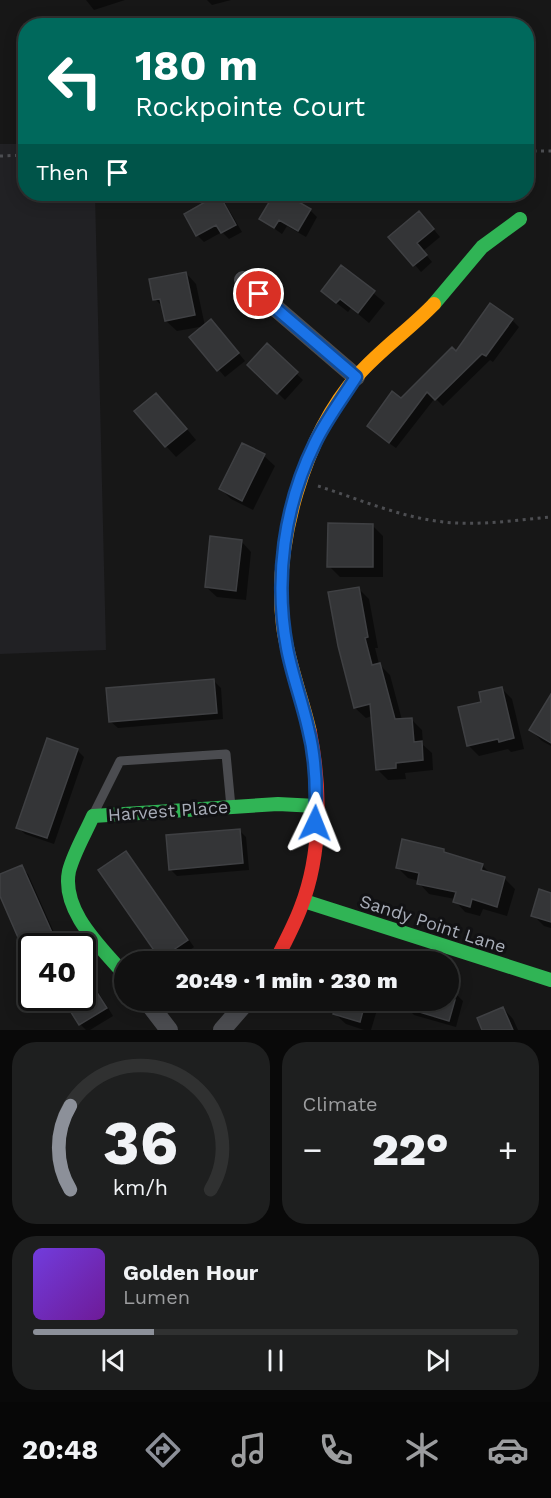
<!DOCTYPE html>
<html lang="en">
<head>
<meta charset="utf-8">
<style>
	body { margin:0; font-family:"Work Sans",sans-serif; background:#1e1f1f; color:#f1f3f6; height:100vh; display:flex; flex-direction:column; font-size:22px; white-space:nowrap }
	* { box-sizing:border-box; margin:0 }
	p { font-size:20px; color:#9c9d9f }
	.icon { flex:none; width:33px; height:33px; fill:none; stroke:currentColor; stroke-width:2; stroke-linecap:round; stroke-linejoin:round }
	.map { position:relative; height:1030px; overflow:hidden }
	.drawer { display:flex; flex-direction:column; gap:12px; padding:12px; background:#090909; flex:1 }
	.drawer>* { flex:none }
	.banner { position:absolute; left:18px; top:18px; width:516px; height:183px; border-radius:24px; box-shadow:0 3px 15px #0003,0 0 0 2px #303131; background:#00695c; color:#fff; overflow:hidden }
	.speed { position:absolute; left:18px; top:933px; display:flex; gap:12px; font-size:30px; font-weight:700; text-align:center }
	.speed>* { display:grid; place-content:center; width:78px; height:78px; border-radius:50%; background:#111; box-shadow:0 3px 15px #0003,0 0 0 2px #303131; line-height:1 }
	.speed .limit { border:3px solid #111; border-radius:9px; background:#fff; color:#111 }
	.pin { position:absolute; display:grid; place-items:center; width:51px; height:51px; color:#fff; margin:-26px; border:3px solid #fff; border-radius:50%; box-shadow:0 2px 6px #0007 }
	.me { position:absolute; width:66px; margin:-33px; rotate:2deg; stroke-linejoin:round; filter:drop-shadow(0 0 4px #0008) }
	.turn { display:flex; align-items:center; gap:21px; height:126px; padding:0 18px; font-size:27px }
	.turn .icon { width:78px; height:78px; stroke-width:2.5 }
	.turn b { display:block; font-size:42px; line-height:51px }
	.then { display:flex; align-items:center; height:57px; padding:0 18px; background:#0003; gap:12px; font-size:22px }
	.big { font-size:45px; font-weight:800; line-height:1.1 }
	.drawer .widget { flex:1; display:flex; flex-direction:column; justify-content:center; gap:9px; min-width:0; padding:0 21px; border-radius:24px; background:#1e1f1f }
	.drawer .dial { align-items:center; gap:0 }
	.dial svg { height:156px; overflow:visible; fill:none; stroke:#303131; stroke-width:7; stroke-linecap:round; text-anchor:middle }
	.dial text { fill:#f1f3f6; stroke:none }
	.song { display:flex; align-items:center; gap:18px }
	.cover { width:72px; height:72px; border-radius:9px; background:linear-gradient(135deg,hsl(260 70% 55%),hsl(280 70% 35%)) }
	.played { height:6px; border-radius:3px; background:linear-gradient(90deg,#8c9099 25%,#303131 25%) }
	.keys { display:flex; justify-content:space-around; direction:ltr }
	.heat { display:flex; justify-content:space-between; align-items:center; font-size:33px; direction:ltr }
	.drawer .tiles { flex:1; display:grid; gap:12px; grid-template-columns:1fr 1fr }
	.widget:last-child { grid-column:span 2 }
	.trip { position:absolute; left:114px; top:951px; width:345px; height:60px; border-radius:30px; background:#111; box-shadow:0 3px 15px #0003,0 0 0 2px #303131; font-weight:800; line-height:60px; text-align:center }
	.tab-bar { display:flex; height:96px; justify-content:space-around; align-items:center; background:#070707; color:#9c9d9f }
	.tab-bar .icon { width:42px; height:42px }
	.tab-bar .on { color:#8c9099 }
	.tab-bar b { font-size:27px; color:#f1f3f6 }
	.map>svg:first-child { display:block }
	.built { fill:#212124 }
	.shadow { fill:#0007 }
	.building { fill:#343537; stroke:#3f4043; stroke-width:1.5 }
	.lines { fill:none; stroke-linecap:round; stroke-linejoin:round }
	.path { stroke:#4d4e52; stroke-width:3; stroke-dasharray:3 4.5; stroke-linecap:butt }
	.lane { stroke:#4b4c50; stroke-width:9 }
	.street { stroke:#4b4c50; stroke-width:18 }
	.fast { stroke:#30b455; stroke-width:14 }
	.slow { stroke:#ff9f0a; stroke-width:14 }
	.jam { stroke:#e5322d; stroke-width:14 }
	.route-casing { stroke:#114b97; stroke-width:15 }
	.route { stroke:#1a73e8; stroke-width:10 }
	.labels { text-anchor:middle; stroke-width:6; stroke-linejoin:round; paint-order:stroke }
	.street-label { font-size:18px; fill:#a8adb8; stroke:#111113 }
</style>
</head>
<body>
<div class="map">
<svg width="551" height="1030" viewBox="0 0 551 1030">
	<rect width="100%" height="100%" fill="#171717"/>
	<path class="built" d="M0,144H25L26,194H95L106,650L0,654Z"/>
	<path class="shadow" d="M86,0H125L94,10Z
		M207,0H231L212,5Z
		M276,194H282L310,210L317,217L306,237L287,226L282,234L261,219Z
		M218,196L225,203L242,232L229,239L222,232L204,242L197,235L186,215Z
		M426,220L440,237L423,251L432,262L421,272L391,237Z
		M342,267L385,303L369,323L351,308L348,312L334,301Z
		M186,273L196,284L205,326L177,331L166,321L164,308L155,299Z
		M512,320L519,327L493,362L490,360L443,406L435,398L396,448L375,433L401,400L456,353Z
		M218,328L245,361L225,377L191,337Z
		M267,346L303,380L285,400L249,365Z
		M167,405L196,440L176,457L166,446Z
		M242,445L264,456L275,466L253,510L231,499L221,489Z
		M372,525L383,536V577H340L329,566Z
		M241,541L251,552L246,600L217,597L206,587Z
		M358,588L369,599L378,648H375L379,664L390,675L402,720L411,719L422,730L423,745L432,753L433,770L405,773L406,779L388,780L378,770L372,716L366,718L355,708Z
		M214,681L221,688L223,719L118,728L110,721Z
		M502,689L512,699L524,749L511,752L508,749L479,756L469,746L483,703Z
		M551,709V746L542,741L531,730Z
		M77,750L84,757L54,844L25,834L18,827Z
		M239,830L246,837L249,870L177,876L170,869Z
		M444,850L448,855L482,865L491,874L504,878L515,889L507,916L483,909L480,916L465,912L455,901V899L429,894L419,883V881L408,878L397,867Z
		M125,853L132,860L194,947L174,962H165L162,958L100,871Z
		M21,867L28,874L60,946H32L31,955L24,948L0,893V876Z
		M551,894V928L544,926L533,915Z
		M82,966L113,1016L90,1030H86L80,1024L64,998H82Z
		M448,992L456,994L463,1001L456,1027L414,1015L407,1008L448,1000Z
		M323,1000H380L371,1030H364L346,1024L335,1014L337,1009L329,1007Z
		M503,1008L513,1019L518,1030H484Z"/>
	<path class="building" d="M219,194L236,225L221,233L216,225L196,236L184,214Z
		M274,194H285L311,209L298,231L279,220L274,228L259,219Z
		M419,211L434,229L417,243L427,255L413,266L388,237Z
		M341,265L375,291L358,313L340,299L336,303L321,291Z
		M186,272L195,315L165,321L160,299L153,300L149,279Z
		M490,303L513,319L486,356L482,354L435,400L427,392L389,443L367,426L392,391L401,398L452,347L456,351Z
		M211,319L239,353L217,371L189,337Z
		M267,343L298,372L277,394L247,365Z
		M156,393L187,429L165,447L134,411Z
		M242,443L265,454L242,501L219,489Z
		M328,523L373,524V567H327Z
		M210,536L242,540L236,591L205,587Z
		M359,587L368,637L365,638L372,665L380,663L395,719L412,718L414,742L422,741L423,760L396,763V768L376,770L370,704L354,708L338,646L328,592Z
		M214,679L217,713L109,722L106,688Z
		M502,687L514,738L499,742L498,739L467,746L458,707L481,702L479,692Z
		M551,694V743L529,730Z
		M47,738L78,749L47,838L16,828Z
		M240,829L243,863L169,870L166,835Z
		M402,839L444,849V852L483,864L481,870L505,877L497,907L472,899L470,907L453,902L456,892L417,884L419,873L396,868Z
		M126,851L188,940L160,959L98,870Z
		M22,865L58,946H28L23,949L0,896V874Z
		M539,889L551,893V922L531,916Z
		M82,969L107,1008L79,1025L62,998H82Z
		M338,1000H366L360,1022L333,1014Z
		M393,1000H455L449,1021L393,1004Z
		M503,1007L513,1030H482L477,1018Z"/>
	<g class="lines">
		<path class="path" d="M526,151H551
			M0,156L26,155
			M498,194L507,204
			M318,486C358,499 403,518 444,522C479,526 516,520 551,517"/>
		<path class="lane" d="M94,813L120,761L226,754L231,807"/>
		<path class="street" d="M243,280L356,377
			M146,1000L169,1030
			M222,1030L248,1000"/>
		<path class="fast" d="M434,304L482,247L520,219
			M304,901L551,980
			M124,974C101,947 61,911 69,871C74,852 85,834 93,816L278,804L316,806"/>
		<path class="slow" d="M310,732C302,697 288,663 283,626C273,546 304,436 358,375C381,349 410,329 434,304"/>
		<path class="jam" d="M275,962C284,944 294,926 301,907C322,853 321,788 310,732"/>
	</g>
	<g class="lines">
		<g class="route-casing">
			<path id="route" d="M259,294L356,377C342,399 326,420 315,443C284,506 274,579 287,648C292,675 302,701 308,728C316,759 317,791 315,823"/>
		</g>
		<use href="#route" class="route"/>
	</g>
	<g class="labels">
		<g class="street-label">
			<text transform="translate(168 811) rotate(-4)" y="6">Harvest Place</text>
			<text transform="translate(433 924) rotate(18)" y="6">Sandy Point Lane</text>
		</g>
	</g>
</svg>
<div class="speed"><div class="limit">40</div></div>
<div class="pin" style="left:259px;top:294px;background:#d93025"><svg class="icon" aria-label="arrive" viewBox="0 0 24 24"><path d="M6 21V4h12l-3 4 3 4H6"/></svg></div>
<svg class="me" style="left:315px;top:823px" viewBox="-20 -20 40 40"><path d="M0-17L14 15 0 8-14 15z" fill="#1a73e8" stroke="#fff" stroke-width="4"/></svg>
<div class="trip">20:49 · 1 min · 230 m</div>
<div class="banner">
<div class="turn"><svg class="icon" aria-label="left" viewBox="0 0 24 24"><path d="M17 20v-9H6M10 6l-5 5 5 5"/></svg><div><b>180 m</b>Rockpointe Court</div></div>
<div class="then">Then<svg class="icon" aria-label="arrive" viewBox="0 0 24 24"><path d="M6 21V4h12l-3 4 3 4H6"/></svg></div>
</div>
</div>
<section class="drawer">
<div class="tiles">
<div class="widget dial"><svg viewBox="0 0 100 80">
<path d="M14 69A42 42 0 1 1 86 69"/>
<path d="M14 69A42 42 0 0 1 14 26" stroke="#8c9099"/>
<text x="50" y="56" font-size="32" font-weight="700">36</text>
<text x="50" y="72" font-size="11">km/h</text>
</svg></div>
<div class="widget"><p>Climate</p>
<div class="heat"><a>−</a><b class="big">22°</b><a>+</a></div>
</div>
<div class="widget">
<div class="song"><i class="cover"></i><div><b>Golden Hour</b><p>Lumen</p></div></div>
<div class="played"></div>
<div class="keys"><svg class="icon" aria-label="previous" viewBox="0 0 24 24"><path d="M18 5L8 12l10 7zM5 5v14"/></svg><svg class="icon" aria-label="pause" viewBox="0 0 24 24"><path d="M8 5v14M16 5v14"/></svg><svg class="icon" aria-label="next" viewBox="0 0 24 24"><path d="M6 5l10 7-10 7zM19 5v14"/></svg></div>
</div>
</div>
</section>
<nav class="tab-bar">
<b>20:48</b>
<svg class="icon on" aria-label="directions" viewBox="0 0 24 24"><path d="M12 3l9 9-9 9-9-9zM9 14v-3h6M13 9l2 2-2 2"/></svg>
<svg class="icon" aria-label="music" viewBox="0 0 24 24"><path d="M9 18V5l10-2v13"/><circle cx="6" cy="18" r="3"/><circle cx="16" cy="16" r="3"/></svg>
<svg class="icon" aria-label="phone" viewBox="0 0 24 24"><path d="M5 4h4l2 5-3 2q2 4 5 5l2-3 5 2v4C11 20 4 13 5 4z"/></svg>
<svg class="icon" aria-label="climate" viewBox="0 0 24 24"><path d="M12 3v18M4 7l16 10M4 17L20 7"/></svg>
<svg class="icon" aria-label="car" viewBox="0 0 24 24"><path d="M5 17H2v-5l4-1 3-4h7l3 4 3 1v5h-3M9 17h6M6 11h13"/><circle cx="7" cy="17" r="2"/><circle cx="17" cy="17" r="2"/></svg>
</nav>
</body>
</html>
